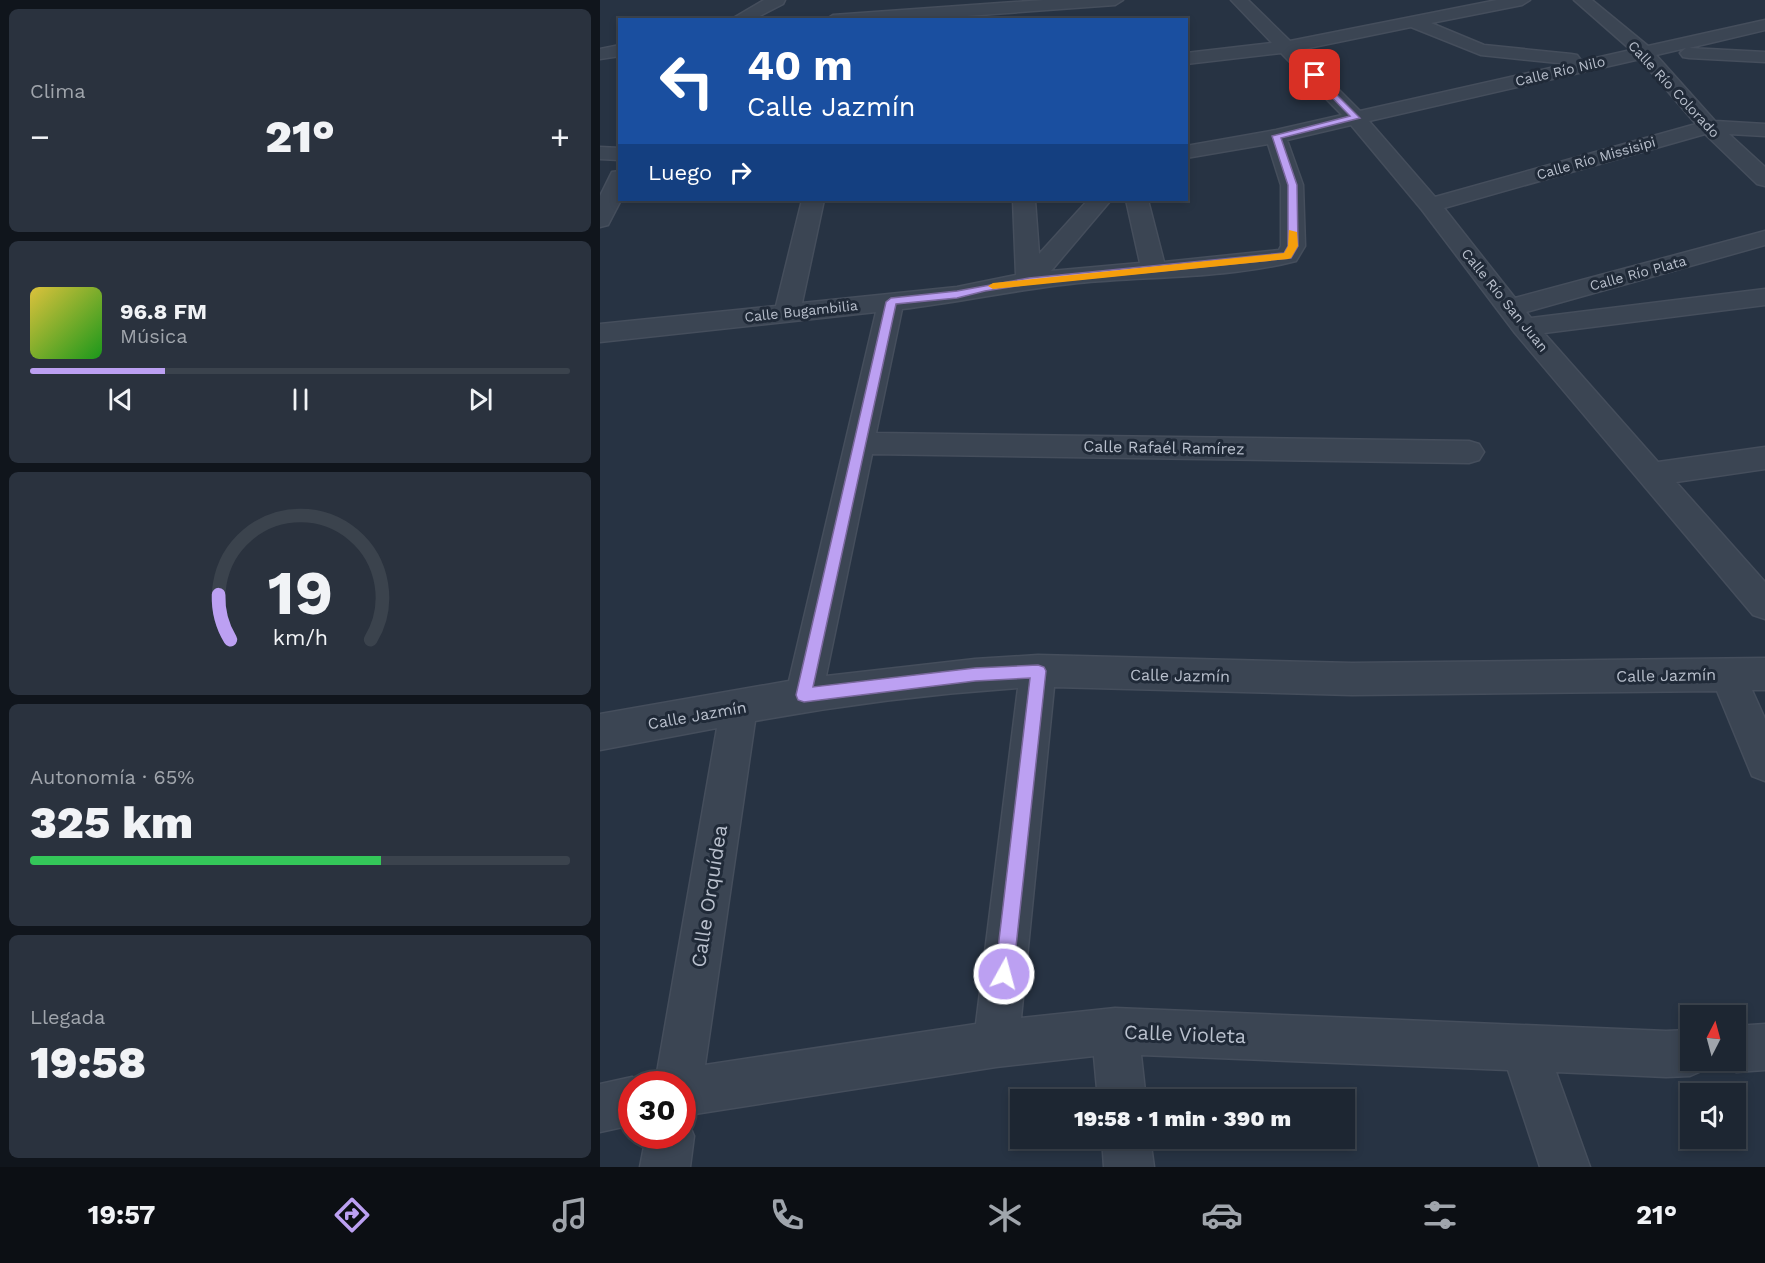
<!DOCTYPE html>
<html lang="es">
<head>
<meta charset="utf-8">
<style>
	body { margin:0; font-family:"Work Sans",sans-serif; background:#2a323e; color:#f1f3f6; height:100vh; display:flex; flex-direction:column; font-size:22px; white-space:nowrap }
	* { box-sizing:border-box; margin:0 }
	p { font-size:20px; color:#a0a5ac }
	.icon { flex:none; width:33px; height:33px; fill:none; stroke:currentColor; stroke-width:2; stroke-linecap:round; stroke-linejoin:round }
	.map { position:relative; flex:1; overflow:hidden }
	.sheet { display:flex; flex-direction:column; gap:9px; padding:9px; background:#10151c; width:600px }
	.sheet>* { flex:none }
	.banner { position:absolute; left:18px; top:18px; width:570px; height:183px; border-radius:0px; box-shadow:0 3px 9px #0003,0 0 0 2px #3b434d; background:#1a4fa0; color:#fff; overflow:hidden }
	.needle { width:39px; rotate:6deg }
	.fabs { position:absolute; left:1080px; top:1005px; display:grid; gap:12px }
	.fabs a { display:grid; place-items:center; width:66px; height:66px; border-radius:0px; background:#1d2632; box-shadow:0 3px 9px #0003,0 0 0 2px #3b434d; font-size:30px }
	.speed { position:absolute; left:18px; top:1071px; display:flex; gap:12px; font-size:30px; font-weight:700; text-align:center }
	.speed>* { display:grid; place-content:center; width:78px; height:78px; border-radius:50%; background:#1d2632; box-shadow:0 3px 9px #0003,0 0 0 2px #3b434d; line-height:1 }
	.speed .limit { border:9px solid #d22; background:#fff; color:#111 }
	.pin { position:absolute; display:grid; place-items:center; width:51px; height:51px; color:#fff; margin:-26px; border-radius:12px; box-shadow:0 3px 9px #0006 }
	.me { position:absolute; width:66px; margin:-33px; rotate:7deg; stroke-linejoin:round; filter:drop-shadow(0 0 4px #0008) }
	.turn { display:flex; align-items:center; gap:21px; height:126px; padding:0 30px; font-size:27px }
	.turn .icon { width:78px; height:78px; stroke-width:2.5 }
	.turn b { display:block; font-size:42px; line-height:51px }
	.then { display:flex; align-items:center; height:57px; padding:0 30px; background:#0003; gap:12px; font-size:22px }
	.big { font-size:45px; font-weight:800; line-height:1.1 }
	.sheet .widget { flex:1; display:flex; flex-direction:column; justify-content:center; gap:9px; min-width:0; padding:0 21px; border-radius:9px; background:#2a323e }
	.sheet .dial { align-items:center; gap:0 }
	.dial svg { height:156px; overflow:visible; fill:none; stroke:#3b434d; stroke-width:7; stroke-linecap:round; text-anchor:middle }
	.dial text { fill:#f1f3f6; stroke:none }
	.song { display:flex; align-items:center; gap:18px }
	.cover { width:72px; height:72px; border-radius:9px; background:linear-gradient(135deg,hsl(50 70% 55%),hsl(120 70% 35%)) }
	.played { height:6px; border-radius:3px; background:linear-gradient(90deg,#bca0f2 25%,#3b434d 25%) }
	.keys { display:flex; justify-content:space-around; direction:ltr }
	.heat { display:flex; justify-content:space-between; align-items:center; font-size:33px; direction:ltr }
	.charge { height:9px; border-radius:4px; background:linear-gradient(90deg,#34c759 65%,#3b434d 0) }
	.trip { position:absolute; left:410px; top:1089px; width:345px; height:60px; border-radius:0px; background:#1d2632; box-shadow:0 3px 9px #0003,0 0 0 2px #3b434d; font-weight:800; line-height:60px; text-align:center }
	.tab-bar { display:flex; height:96px; justify-content:space-around; align-items:center; background:#0c0f14; color:#a0a5ac }
	.tab-bar .icon { width:42px; height:42px }
	.tab-bar .on { color:#bca0f2 }
	.tab-bar b { font-size:27px; color:#f1f3f6 }
	main { display:flex; flex:1; min-height:0 }
	.map>svg:first-child { display:block }
	.lines { fill:none; stroke-linecap:round; stroke-linejoin:round }
	.minor-casing { stroke:#454e5c; stroke-width:3 }
	.minor { fill:#3b4553; fill-rule:evenodd }
	.route { fill:#bca0f2; stroke:#7a689d; stroke-width:1.5 }
	.slow { fill:#f59e0b }
	.labels { text-anchor:middle; stroke-width:6; stroke-linejoin:round; paint-order:stroke }
	.far-street-label { font-size:14px; fill:#b9c0cd; stroke:#202a38 }
	.street-label { font-size:16px; fill:#b9c0cd; stroke:#202a38 }
	.near-street-label { font-size:20px; fill:#b9c0cd; stroke:#202a38 }
</style>
</head>
<body>
<main>
<section class="sheet">
<div class="widget"><p>Clima</p>
<div class="heat"><a>−</a><b class="big">21°</b><a>+</a></div>
</div>
<div class="widget">
<div class="song"><i class="cover"></i><div><b>96.8 FM</b><p>Música</p></div></div>
<div class="played"></div>
<div class="keys"><svg class="icon" aria-label="previous" viewBox="0 0 24 24"><path d="M18 5L8 12l10 7zM5 5v14"/></svg><svg class="icon" aria-label="pause" viewBox="0 0 24 24"><path d="M8 5v14M16 5v14"/></svg><svg class="icon" aria-label="next" viewBox="0 0 24 24"><path d="M6 5l10 7-10 7zM19 5v14"/></svg></div>
</div>
<div class="widget dial"><svg viewBox="0 0 100 80">
<path d="M14 69A42 42 0 1 1 86 69"/>
<path d="M14 69A42 42 0 0 1 8 46" stroke="#bca0f2"/>
<text x="50" y="56" font-size="32" font-weight="700">19</text>
<text x="50" y="72" font-size="11">km/h</text>
</svg></div>
<div class="widget"><p>Autonomía · 65%</p><b class="big">325 km</b><div class="charge"></div></div>
<div class="widget"><p>Llegada</p><b class="big">19:58</b></div>
</section>
<div class="map">
<svg width="1165" height="1167" viewBox="0 0 1165 1167">
	<rect width="100%" height="100%" fill="#273343"/>
	<g class="lines">
		<g class="minor-casing">
			<path id="minor" d="M164,0H185L183,4L152,20H130Z
				M444,0H523L515,5L312,20H225L233,15Z
				M631,0H648L690,41L897,0H930L922,5L831,23L884,45L971,54L977,55L980,59L978,62L1031,50L974,0H992L1048,46L1165,20V30L1089,48L1165,52V62L1089,58L1083,57L1080,53L1086,48L1056,55L1115,121L1165,124V136L1129,134L1165,167V186L1157,184L1105,134L844,208L915,298L1165,231V245L926,312L931,318L1165,289V305L944,333L1058,462L1165,447V469L1076,482L1165,582V619L1153,615L915,333L822,210L751,125L687,140L703,185L705,246L696,261C626,279 550,276 478,283C419,289 361,302 302,309L276,433L869,441L879,444L884,452L879,460L869,463L272,454L226,676L375,659L438,655L752,663L1165,658V690H1152L1165,719V781L1152,776L1117,691L752,695L454,687L421,1018L515,1008L1066,1031L1090,1030V1060H1110L1106,1069L1090,1076L1066,1077L956,1072L990,1167H940L908,1070L541,1055L546,1100H498L494,1056L396,1067L82,1116V1084H55L117,728L0,750V714L189,681L276,312L0,342V324L176,306L202,200H224L202,303L357,287L416,275L413,200H435L439,254L488,200H511L451,271L540,263L526,200H548L564,262L679,250L681,246V185L668,144L586,158V146L676,130L742,115L681,53L586,64V53L672,43ZM811,27L881,55L968,64L760,111L699,50ZM1040,59L1096,124L835,197L769,121ZM418,688L376,1024L105,1065L155,721C242,705 330,694 418,688Z
				M20,45V56L0,59V49Z
				M0,147L20,148V160L0,159Z
				M20,171L21,200L8,225L0,227V196L12,172Z
				M1165,1024V1070L1136,1072L1120,1065L1118,1060H1136V1026Z
				M32,1077L49,1084H32V1125L0,1132V1084Z
				M82,1117L87,1119L94,1136L90,1167H40L46,1136H82Z
				M502,1138H550L554,1167H504Z"/>
		</g>
		<use href="#minor" class="minor"/>
	</g>
	<path class="route" d="M715,73L760,118L681,138L697,185L698,246L691,258L429,284L385,291L357,298L296,304L213,687L375,668L438,665L444,667L446,671L413,974L410,981L404,983L397,981L395,974L430,678L375,681L204,702L198,700L196,695L286,302L291,298L357,291L429,278L684,253L688,246V185L672,136L750,116L712,77V74Z"/>
	<path class="slow" d="M689,230L697,232L698,246L691,258L688,259L393,289L388,286L393,283L684,253L688,246Z"/>
	<g class="labels">
		<g class="far-street-label">
			<text transform="translate(960 71) rotate(-13)" y="5">Calle Río Nilo</text>
			<text transform="translate(1074 89) rotate(47)" y="5">Calle Río Colorado</text>
			<text transform="translate(996 158) rotate(-16)" y="5">Calle Río Missisipi</text>
			<text transform="translate(1038 273) rotate(-15)" y="5">Calle Río Plata</text>
			<text transform="translate(905 300) rotate(51)" y="5">Calle Río San Juan</text>
			<text transform="translate(201 311) rotate(-6)" y="5">Calle Bugambilia</text>
		</g>
		<g class="street-label">
			<text transform="translate(564 447) rotate(1)" y="6">Calle Rafaél Ramírez</text>
			<text transform="translate(580 675) rotate(1)" y="6">Calle Jazmín</text>
			<text transform="translate(1066 675) rotate(-1)" y="6">Calle Jazmín</text>
			<text transform="translate(97 715) rotate(-10)" y="6">Calle Jazmín</text>
		</g>
		<g class="near-street-label">
			<text transform="translate(109 896) rotate(-81)" y="7">Calle Orquídea</text>
			<text transform="translate(585 1034) rotate(2)" y="7">Calle Violeta</text>
		</g>
	</g>
</svg>
<div class="fabs">
<a><svg class="needle" viewBox="-14 -14 28 28"><path d="M0-13l5 13h-10z" fill="#e53935"/><path d="M0 13l5-13h-10z" fill="#a0a5ac"/></svg></a>
<a><svg class="icon" aria-label="sound" viewBox="0 0 24 24"><path d="M4 9h4l5-4v14l-5-4H4zM17 9q2 3 0 6"/></svg></a>
</div>
<div class="speed"><div class="limit">30</div></div>
<div class="pin" style="left:715px;top:75px;background:#d93025"><svg class="icon" aria-label="arrive" viewBox="0 0 24 24"><path d="M6 21V4h12l-3 4 3 4H6"/></svg></div>
<svg class="me" style="left:404px;top:974px" viewBox="-20 -20 40 40"><circle r="17" fill="#bca0f2" stroke="#fff" stroke-width="3"/><path d="M0-11L8 9 0 5-8 9z" fill="#fff"/></svg>
<div class="trip">19:58 · 1 min · 390 m</div>
<div class="banner">
<div class="turn"><svg class="icon" aria-label="left" viewBox="0 0 24 24"><path d="M17 20v-9H6M10 6l-5 5 5 5"/></svg><div><b>40 m</b>Calle Jazmín</div></div>
<div class="then">Luego<svg class="icon" aria-label="right" viewBox="0 0 24 24"><path d="M7 20v-9h11M14 6l5 5-5 5"/></svg></div>
</div>
</div>
</main>
<nav class="tab-bar">
<b>19:57</b>
<svg class="icon on" aria-label="directions" viewBox="0 0 24 24"><path d="M12 3l9 9-9 9-9-9zM9 14v-3h6M13 9l2 2-2 2"/></svg>
<svg class="icon" aria-label="music" viewBox="0 0 24 24"><path d="M9 18V5l10-2v13"/><circle cx="6" cy="18" r="3"/><circle cx="16" cy="16" r="3"/></svg>
<svg class="icon" aria-label="phone" viewBox="0 0 24 24"><path d="M5 4h4l2 5-3 2q2 4 5 5l2-3 5 2v4C11 20 4 13 5 4z"/></svg>
<svg class="icon" aria-label="climate" viewBox="0 0 24 24"><path d="M12 3v18M4 7l16 10M4 17L20 7"/></svg>
<svg class="icon" aria-label="car" viewBox="0 0 24 24"><path d="M5 17H2v-5l4-1 3-4h7l3 4 3 1v5h-3M9 17h6M6 11h13"/><circle cx="7" cy="17" r="2"/><circle cx="17" cy="17" r="2"/></svg>
<svg class="icon" aria-label="filters" viewBox="0 0 24 24"><path d="M4 7h16M4 17h16"/><circle cx="9" cy="7" r="2"/><circle cx="15" cy="17" r="2"/></svg>
<b>21°</b>
</nav>
</body>
</html>
